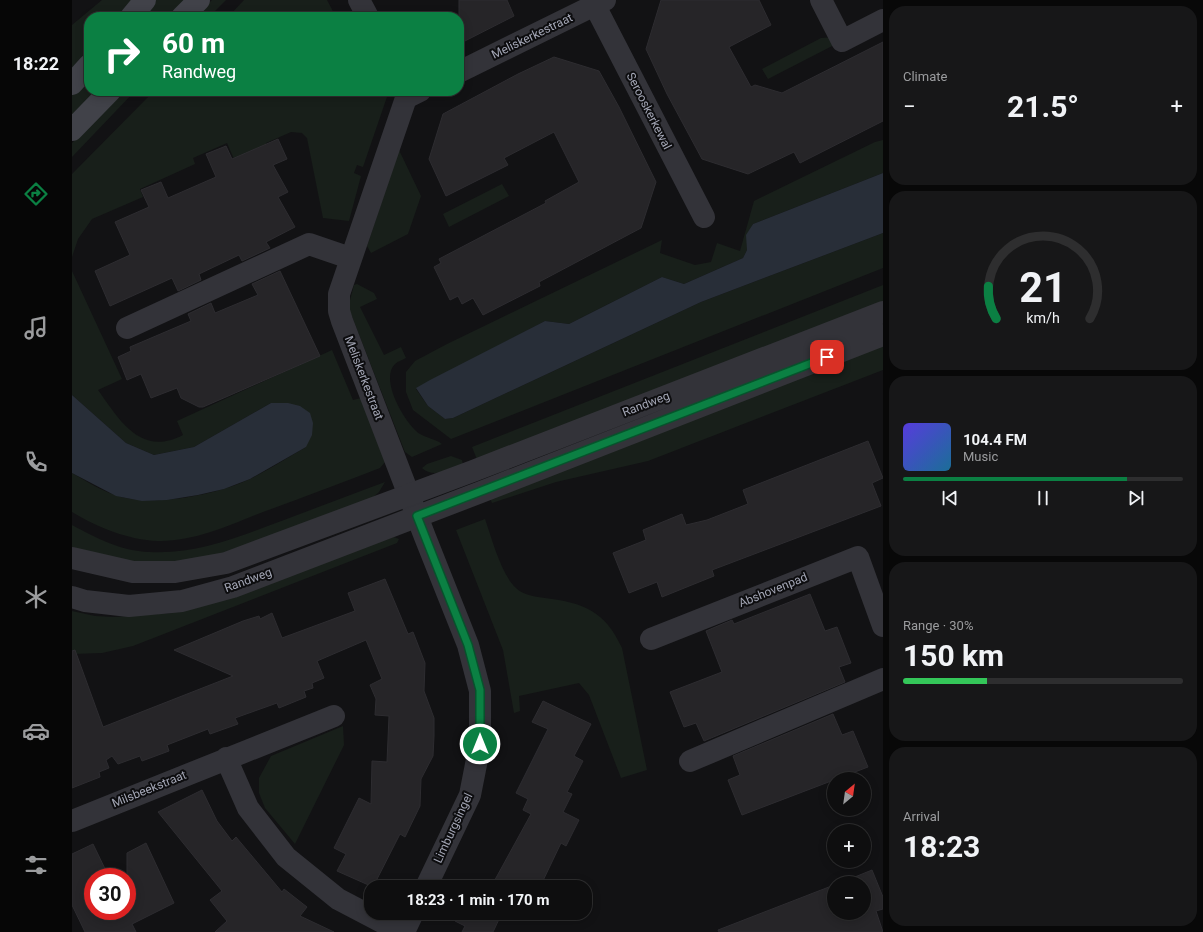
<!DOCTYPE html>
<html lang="en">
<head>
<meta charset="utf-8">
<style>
	body { margin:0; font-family:Roboto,sans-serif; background:#171718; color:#f1f3f6; height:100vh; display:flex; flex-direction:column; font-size:15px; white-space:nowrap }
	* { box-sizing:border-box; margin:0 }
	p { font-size:13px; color:#9b9c9e }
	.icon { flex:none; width:22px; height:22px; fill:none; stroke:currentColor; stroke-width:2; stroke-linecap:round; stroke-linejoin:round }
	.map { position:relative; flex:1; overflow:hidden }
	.sheet { display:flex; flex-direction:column; gap:6px; padding:6px; background:#080808; width:320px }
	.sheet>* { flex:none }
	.top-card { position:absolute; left:12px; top:12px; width:380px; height:84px; border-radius:16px; box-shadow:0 2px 10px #0003,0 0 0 1px #2e2e2f; background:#0b8043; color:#fff; overflow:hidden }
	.needle { width:26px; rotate:29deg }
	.buttons { position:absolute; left:755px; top:772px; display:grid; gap:8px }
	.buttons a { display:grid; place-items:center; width:44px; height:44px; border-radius:50%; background:#0e0e0f; box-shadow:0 2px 10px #0003,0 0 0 1px #2e2e2f; font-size:20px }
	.speed { position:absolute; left:12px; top:868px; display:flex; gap:8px; font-size:20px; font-weight:700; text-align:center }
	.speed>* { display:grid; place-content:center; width:52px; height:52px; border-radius:50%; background:#0e0e0f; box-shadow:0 2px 10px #0003,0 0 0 1px #2e2e2f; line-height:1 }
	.speed .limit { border:6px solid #d22; background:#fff; color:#111 }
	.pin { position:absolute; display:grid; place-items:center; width:34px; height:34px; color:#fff; margin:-17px; border-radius:8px; box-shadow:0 2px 6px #0006 }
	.me { position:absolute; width:44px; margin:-22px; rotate:0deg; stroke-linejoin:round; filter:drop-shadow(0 0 3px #0008) }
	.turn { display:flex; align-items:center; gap:14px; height:84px; padding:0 12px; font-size:18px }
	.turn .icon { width:52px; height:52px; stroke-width:2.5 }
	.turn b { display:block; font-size:28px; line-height:34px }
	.big { font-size:30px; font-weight:700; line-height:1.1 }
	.sheet .widget { flex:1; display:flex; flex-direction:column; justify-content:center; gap:6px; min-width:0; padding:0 14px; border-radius:16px; background:#171718 }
	.sheet .dial { align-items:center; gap:0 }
	.dial svg { height:104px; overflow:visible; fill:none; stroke:#2e2e2f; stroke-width:7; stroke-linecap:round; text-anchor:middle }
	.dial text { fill:#f1f3f6; stroke:none }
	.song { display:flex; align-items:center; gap:12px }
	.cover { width:48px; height:48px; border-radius:6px; background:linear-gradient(135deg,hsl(250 70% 55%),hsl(200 70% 35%)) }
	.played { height:4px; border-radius:2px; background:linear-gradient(90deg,#0b8043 80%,#2e2e2f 80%) }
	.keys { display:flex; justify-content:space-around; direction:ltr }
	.heat { display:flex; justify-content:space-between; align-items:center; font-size:22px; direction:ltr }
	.charge { height:6px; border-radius:3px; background:linear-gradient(90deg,#34c759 30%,#2e2e2f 0) }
	.trip { position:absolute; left:292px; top:880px; width:228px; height:40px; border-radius:16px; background:#0e0e0f; box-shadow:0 2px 10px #0003,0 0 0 1px #2e2e2f; font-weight:700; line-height:40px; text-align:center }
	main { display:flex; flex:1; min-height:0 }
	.dock { display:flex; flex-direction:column; width:72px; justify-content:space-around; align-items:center; background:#060606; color:#9b9c9e }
	.dock .icon { width:28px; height:28px }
	.dock .on { color:#0b8043 }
	.dock b { font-size:18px; color:#f1f3f6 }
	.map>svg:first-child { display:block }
	.green { fill:#181f1a }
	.water { fill:#282e38 }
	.building { fill:#262528; stroke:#2d2c30 }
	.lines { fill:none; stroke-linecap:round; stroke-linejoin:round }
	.minor { stroke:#333339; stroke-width:22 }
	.tertiary { stroke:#333339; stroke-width:22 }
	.secondary { stroke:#414249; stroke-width:22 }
	.route-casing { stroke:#07532c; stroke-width:10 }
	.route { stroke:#0b8043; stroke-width:7 }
	.labels { text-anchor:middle; stroke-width:4; stroke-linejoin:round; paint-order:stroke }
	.street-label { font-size:12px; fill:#a3a6b5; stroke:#0d0d0f }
</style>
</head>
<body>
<main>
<nav class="dock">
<b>18:22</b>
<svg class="icon on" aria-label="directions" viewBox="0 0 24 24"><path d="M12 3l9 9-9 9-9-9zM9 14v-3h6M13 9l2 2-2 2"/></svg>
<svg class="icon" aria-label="music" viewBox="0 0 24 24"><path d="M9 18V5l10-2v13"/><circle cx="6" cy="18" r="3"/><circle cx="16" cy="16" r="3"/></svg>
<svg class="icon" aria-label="phone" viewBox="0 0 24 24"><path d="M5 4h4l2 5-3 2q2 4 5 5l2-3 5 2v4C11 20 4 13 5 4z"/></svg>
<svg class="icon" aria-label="climate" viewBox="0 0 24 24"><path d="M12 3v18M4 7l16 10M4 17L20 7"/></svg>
<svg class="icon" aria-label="car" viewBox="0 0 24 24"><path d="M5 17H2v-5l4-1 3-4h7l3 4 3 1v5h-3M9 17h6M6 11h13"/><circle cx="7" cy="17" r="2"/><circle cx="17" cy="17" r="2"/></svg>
<svg class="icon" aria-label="filters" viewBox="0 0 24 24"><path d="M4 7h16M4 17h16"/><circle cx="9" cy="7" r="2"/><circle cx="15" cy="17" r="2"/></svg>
</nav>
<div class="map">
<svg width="811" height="932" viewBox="0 0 811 932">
	<rect width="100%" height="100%" fill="#121214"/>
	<path class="green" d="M30,0H60L45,17H17V49L0,68V25Z
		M83,0H113L97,17H67Z
		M140,0H154L137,17H123Z
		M172,0H255L264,17H156Z
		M763,37L764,44L696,79L690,69L749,38Z
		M17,75V91H24L0,115V95Z
		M51,91H63L0,157V143Z
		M82,91H317L291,167L285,165L282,173L289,176L277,221L251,218L235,138L230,133L219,132L194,143L196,152L165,166L155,143L121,158L123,164L68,189L71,197L20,219L6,239L0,257V174Z
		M811,140V173L681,224L675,235V250L671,258L612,284L590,277L497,324L473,321L344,389L356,406L373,419L381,418L629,302L811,233V268L379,439L341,410L334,392V372L343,361L375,344L590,240L588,253L623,265L639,262L645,243L668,251L682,201L803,142Z
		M327,150L349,196L336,234L299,253L295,246Z
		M430,184L437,196L377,227L371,214Z
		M0,271L50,379L26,390C48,421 69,457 111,435L105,421L260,350L281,400L289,398L313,462L308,468C269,483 230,498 191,512C158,525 121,542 86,541C56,540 25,527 0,512V473C14,481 28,490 43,495C79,508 144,495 178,479C197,470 215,458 234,447L199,403L122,447L82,455L54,443L0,395Z
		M285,284L302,293L305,299L288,307L312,355L329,347L334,358C331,360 326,361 323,364C307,379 333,424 348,434C354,438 364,439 370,444L340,457L333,452L277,309V304L282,285Z
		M811,285V303L406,462L400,447Z
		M811,343V370L576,461L484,482L420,503L417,496Z
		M379,456L390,460L391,465C379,469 361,479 350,468L355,464Z
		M313,482L307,492L297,501L150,556L71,565L0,547V525C24,538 49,551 77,552C124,555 169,536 212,520C246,507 279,495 313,482Z
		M413,519C420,539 429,574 444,588C451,595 464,597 473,598C512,603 533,611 550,648L575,770L549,778L517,695L507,683L447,696L448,711L442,713L431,650L384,530Z
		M322,537L327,539L325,543L61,646L30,653L0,654V611L23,616L42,617L100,613Z
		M271,726L272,745L223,844L193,808L187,793V778L199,756Z"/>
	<path class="water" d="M811,173V233L629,302L381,418L373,419L356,406L344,388L358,380L473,321L497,324L590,277L612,284L671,258L675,250L674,235L681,224Z
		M0,395L54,443L82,455L122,447L199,403H216L228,406L238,413L241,423L240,435L234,447L178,479L152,489L126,495L95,500L70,501L44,496L0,473Z"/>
	<path class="building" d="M387,0H435L442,16L387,44Z
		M589,0H687L699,25L657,47L679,87L683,85L710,93L811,42V121L728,163L722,152L676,174L630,159L595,94L574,49Z
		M482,57L527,71L547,107L584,182L569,228L467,282L468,286L411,315L401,298L390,304L386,296L378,300L362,267L369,263L367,259L474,203L473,201L507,182L482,132L432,158L436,165L374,196L357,159L371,114L446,74Z
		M206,139L215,159L201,165L216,192L206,197L223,227L194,242L198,248L170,261L167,255L127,274L129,280L106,291L100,278L38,306L23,271L58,255L43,222L77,207L69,190L89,182L96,198L144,177L134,154L154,146L160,159Z
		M208,271L248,356L131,407H127L109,398L105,388L79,398L69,374L55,380L46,357L59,351L58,347L119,321L116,314L139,303L143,313L186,295L180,284Z
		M796,441L811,478L800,483L809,506L640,570L642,576L590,597L585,582L557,593L541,553L574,540L571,530L610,514L614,525L635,520L676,504L671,490Z
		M313,579L336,634L341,632L353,663L352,691L362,718V736L361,756L349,779L348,806L333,837L328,834L301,887L265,871L274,854L262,848L287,798L299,804L300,761L315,762L317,716L303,715L304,699L298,685L310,679L294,640L245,661L252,678L240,683L241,688L232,691L234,697L207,708L205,703L163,718L166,724L138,734L136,729L95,745L97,751L70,761L68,756L46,764L40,756L34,760L37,768L27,772L28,777L0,788V651L3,650L31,727L161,676L102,650L171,621L187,616L188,619L200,613L210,638L283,611L276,593Z
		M738,594L753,631L765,627L779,663L767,667L773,682L632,741L624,723L612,727L598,692L650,672L634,631L660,620L662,624Z
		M471,701L519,724L502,756L511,761L495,792L500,794L491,812L507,820L494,846L489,843L468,887H419L459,814L451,810L456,799L444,793L476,729L460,722Z
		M761,714L770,735L781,731L796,767L670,815L656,780L668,775L661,756Z
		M130,790L145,821L160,841L164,837L210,892L212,889L235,907L228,916L262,932H143L155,921L138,900L150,891L86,812Z
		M74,843L102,903L60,924L64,932H13L0,905V854L21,844L37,877H21V911H53L55,914V853Z
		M800,870L811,897V909L804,911L811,932H647L646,930L762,885V913H792V883H768Z
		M386,913H430L421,932H390L393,926L383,921Z"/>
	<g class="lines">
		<path class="minor" d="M287,0L296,17
			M520,0L632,217
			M749,0L770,41L811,20
			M387,72L533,0
			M348,91L334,98L267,294V311L270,321L353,537L396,645L408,691V744L398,795L354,887
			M55,328L237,244L278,258
			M579,639L786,557L811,626
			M154,758L176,808L214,857L266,899L329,932
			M618,761L811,679
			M0,821L262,716
			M332,932L341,913"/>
		<path class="tertiary" d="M0,558L61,572H103L154,563L401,471L811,312
			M0,597L13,601L57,606L110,601L161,587L409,492L811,335"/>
		<path class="secondary" d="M59,17L73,0
			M110,17L127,0
			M0,84L17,65
			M0,130L38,91"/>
	</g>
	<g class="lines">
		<g class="route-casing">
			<path id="route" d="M408,744V690L396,645L345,516L755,357"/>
		</g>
		<use href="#route" class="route"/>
	</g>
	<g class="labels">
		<g class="street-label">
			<text transform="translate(460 36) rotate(-26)" y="4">Meliskerkestraat</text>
			<text transform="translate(577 111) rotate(63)" y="4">Serooskerkewal</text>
			<text transform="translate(292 378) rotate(69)" y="4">Meliskerkestraat</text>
			<text transform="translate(574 404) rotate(-21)" y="4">Randweg</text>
			<text transform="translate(176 580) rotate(-20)" y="4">Randweg</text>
			<text transform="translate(701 590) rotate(-22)" y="4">Abshovenpad</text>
			<text transform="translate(77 789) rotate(-22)" y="4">Milsbeekstraat</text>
			<text transform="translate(381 828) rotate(-65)" y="4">Limburgsingel</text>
		</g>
	</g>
</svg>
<div class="buttons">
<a><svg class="needle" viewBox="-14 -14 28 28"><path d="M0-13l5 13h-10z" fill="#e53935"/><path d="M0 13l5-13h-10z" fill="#9b9c9e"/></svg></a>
<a>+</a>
<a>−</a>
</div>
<div class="speed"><div class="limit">30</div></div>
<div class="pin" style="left:755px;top:357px;background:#d93025"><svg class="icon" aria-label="arrive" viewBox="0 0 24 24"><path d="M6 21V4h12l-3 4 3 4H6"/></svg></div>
<svg class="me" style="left:408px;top:744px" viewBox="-20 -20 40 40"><circle r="17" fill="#0b8043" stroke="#fff" stroke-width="3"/><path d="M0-11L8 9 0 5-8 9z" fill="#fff"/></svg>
<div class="trip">18:23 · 1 min · 170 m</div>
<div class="top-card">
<div class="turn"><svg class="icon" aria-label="right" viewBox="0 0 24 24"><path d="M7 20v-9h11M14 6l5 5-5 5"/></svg><div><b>60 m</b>Randweg</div></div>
</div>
</div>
<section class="sheet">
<div class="widget"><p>Climate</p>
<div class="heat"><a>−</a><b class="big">21.5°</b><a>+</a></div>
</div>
<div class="widget dial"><svg viewBox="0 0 100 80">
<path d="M14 69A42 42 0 1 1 86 69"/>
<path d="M14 69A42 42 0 0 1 8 44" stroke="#0b8043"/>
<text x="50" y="56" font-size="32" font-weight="700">21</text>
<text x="50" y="72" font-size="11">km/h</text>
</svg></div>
<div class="widget">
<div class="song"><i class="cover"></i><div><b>104.4 FM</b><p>Music</p></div></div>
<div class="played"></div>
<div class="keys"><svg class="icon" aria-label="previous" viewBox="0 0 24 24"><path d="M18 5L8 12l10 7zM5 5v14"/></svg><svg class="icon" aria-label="pause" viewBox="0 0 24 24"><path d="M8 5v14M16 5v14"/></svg><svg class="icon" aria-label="next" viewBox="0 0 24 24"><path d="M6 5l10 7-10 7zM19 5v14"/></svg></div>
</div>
<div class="widget"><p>Range · 30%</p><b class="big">150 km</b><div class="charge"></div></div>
<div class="widget"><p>Arrival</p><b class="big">18:23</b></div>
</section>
</main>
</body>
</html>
